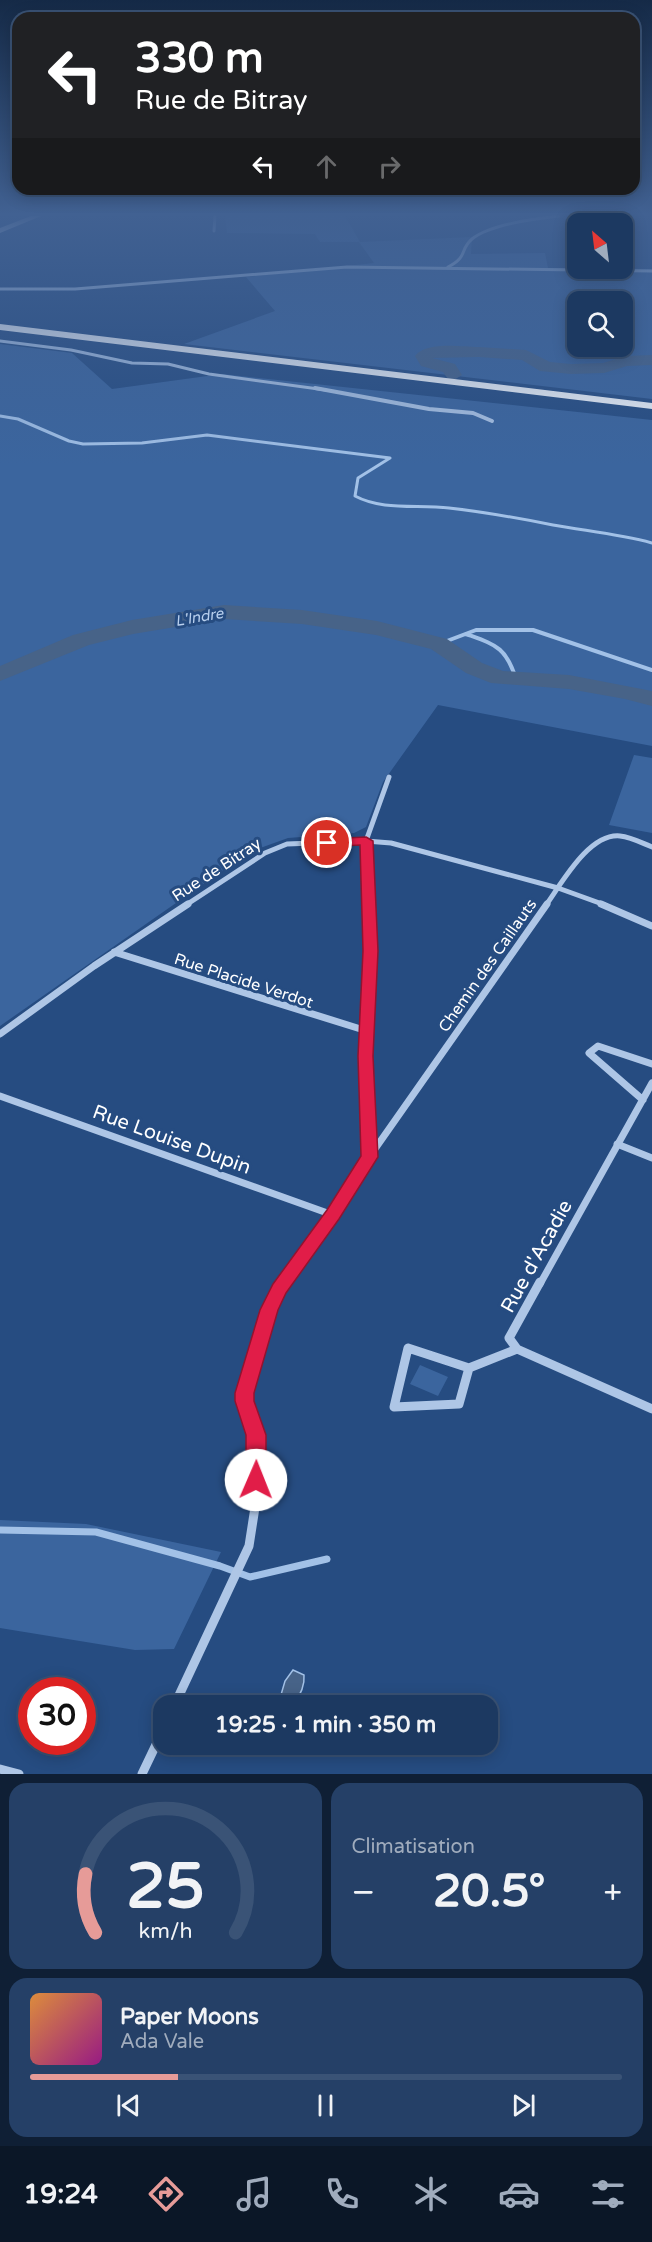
<!DOCTYPE html>
<html lang="fr">
<head>
<meta charset="utf-8">
<style>
	body { margin:0; font-family:"Varela Round",sans-serif; background:#254067; color:#f1f3f6; height:100vh; display:flex; flex-direction:column; font-size:22px; white-space:nowrap }
	* { box-sizing:border-box; margin:0 }
	p { font-size:20px; color:#a0acbd }
	.icon { flex:none; width:33px; height:33px; fill:none; stroke:currentColor; stroke-width:2; stroke-linecap:round; stroke-linejoin:round }
	.map { position:relative; height:1774px; overflow:hidden }
	.sheet { display:flex; flex-direction:column; gap:9px; padding:9px; background:#0f1f35; flex:1 }
	.sheet>* { flex:none }
	.top-card { position:absolute; left:12px; top:12px; width:628px; height:183px; border-radius:18px; box-shadow:0 3px 15px #0003,0 0 0 2px #3a5376; background:#202124; color:#fff; overflow:hidden }
	.needle { width:39px; rotate:332deg }
	.buttons { position:absolute; left:567px; top:213px; display:grid; gap:12px }
	.buttons a { display:grid; place-items:center; width:66px; height:66px; border-radius:12px; background:#1c3961; box-shadow:0 3px 15px #0003,0 0 0 2px #3a5376; font-size:30px }
	.speed { position:absolute; left:18px; top:1677px; display:flex; gap:12px; font-size:30px; font-weight:700; text-align:center }
	.speed>* { display:grid; place-content:center; width:78px; height:78px; border-radius:50%; background:#1c3961; box-shadow:0 3px 15px #0003,0 0 0 2px #3a5376; line-height:1 }
	.speed .limit { border:9px solid #d22; background:#fff; color:#111 }
	.pin { position:absolute; display:grid; place-items:center; width:51px; height:51px; color:#fff; margin:-26px; border:3px solid #fff; border-radius:50%; box-shadow:0 2px 6px #0007 }
	.me { position:absolute; width:66px; margin:-33px; rotate:1deg; stroke-linejoin:round; filter:drop-shadow(0 0 4px #0008) }
	.turn { display:flex; align-items:center; gap:21px; height:126px; padding:0 24px; font-size:27px }
	.turn .icon { width:78px; height:78px; stroke-width:2.5 }
	.turn b { display:block; font-size:42px; line-height:51px }
	.lanes { display:flex; align-items:center; height:57px; padding:0 24px; background:#0003; justify-content:center; gap:30px; direction:ltr }
	.lanes .off { opacity:.35 }
	.big { font-size:45px; font-weight:700; line-height:1.1 }
	.sheet .widget { flex:1; display:flex; flex-direction:column; justify-content:center; gap:9px; min-width:0; padding:0 21px; border-radius:18px; background:#254067 }
	.sheet .dial { align-items:center; gap:0 }
	.dial svg { height:156px; overflow:visible; fill:none; stroke:#3a5376; stroke-width:7; stroke-linecap:round; text-anchor:middle }
	.dial text { fill:#f1f3f6; stroke:none }
	.song { display:flex; align-items:center; gap:18px }
	.cover { width:72px; height:72px; border-radius:9px; background:linear-gradient(135deg,hsl(30 70% 55%),hsl(310 70% 35%)) }
	.played { height:6px; border-radius:3px; background:linear-gradient(90deg,#e69b98 25%,#3a5376 25%) }
	.keys { display:flex; justify-content:space-around; direction:ltr }
	.heat { display:flex; justify-content:space-between; align-items:center; font-size:33px; direction:ltr }
	.sheet .tiles { flex:1; display:grid; gap:9px; grid-template-columns:1fr 1fr }
	.widget:last-child { grid-column:span 2 }
	.trip { position:absolute; left:153px; top:1695px; width:345px; height:60px; border-radius:18px; background:#1c3961; box-shadow:0 3px 15px #0003,0 0 0 2px #3a5376; font-weight:700; line-height:60px; text-align:center }
	.tabs { display:flex; height:96px; justify-content:space-around; align-items:center; background:#0b1727; color:#a0acbd }
	.tabs .icon { width:42px; height:42px }
	.tabs .active { color:#e69b98 }
	.tabs b { font-size:27px; color:#f1f3f6 }
	.map>svg:first-child { display:block }
	.green { fill:#3b659e; fill-rule:evenodd }
	.water { fill:#476388; stroke:#a2c1e7; stroke-width:1.5 }
	.lines { fill:none; stroke-linecap:round; stroke-linejoin:round }
	.stream-far2 { stroke:#a2c1e7; stroke-width:3 }
	.stream-far1 { stroke:#a2c1e7; stroke-width:4 }
	.stream { stroke:#a2c1e7; stroke-width:7 }
	.river { fill:#476388; fill-rule:evenodd }
	.minor-far4 { stroke:#aec6e6; stroke-width:3 }
	.minor-far3 { stroke:#aec6e6; stroke-width:4 }
	.minor-far2 { stroke:#aec6e6; stroke-width:5 }
	.minor-far1 { stroke:#aec6e6; stroke-width:7 }
	.minor { stroke:#aec6e6; stroke-width:9 }
	.primary { fill:#eff4fd; fill-rule:evenodd }
	.trunk { fill:#f7fafe; fill-rule:evenodd }
	.route { fill:#e11d48; stroke:#92132f; stroke-width:1.5 }
	.labels { text-anchor:middle; stroke-width:6; stroke-linejoin:round; paint-order:stroke }
	.far-water-label { font-size:15px; font-style:italic; fill:#b9d0ee; stroke:#264c81 }
	.street-label { font-size:16px; fill:#fff; stroke:#264c81 }
	.near-street-label { font-size:20px; fill:#fff; stroke:#264c81 }
</style>
</head>
<body>
<div class="map">
<svg width="652" height="1774" viewBox="0 0 652 1774">
	<rect width="100%" height="100%" fill="#264c81"/>
	<path class="green" d="M225,216H345L360,242L472,237L471,254L545,253L548,268L652,269V399L184,344L275,311L246,277L374,263L359,242H320L315,234L227,233ZM578,302H622V346H578Z
		M0,344L72,353L112,389L222,374L652,420V746L438,705L383,782L366,827L354,833L288,838L249,852L0,1026Z
		M634,755L652,758V833L609,825Z
		M420,1365L448,1377L438,1396L410,1384Z
		M0,1520L86,1524L221,1552L174,1649L135,1650L0,1628Z"/>
	<path class="water" d="M293,1670L304,1675C305,1686 300,1696 293,1705H278L285,1681Z"/>
	<g class="lines">
		<path class="stream-far2" d="M0,416L18,419L69,441L83,444L142,443L207,435L390,458L358,478L355,496C383,511 418,504 449,508C484,512 518,518 553,525C586,531 619,534 652,543"/>
		<path class="stream-far1" d="M466,634C496,645 506,647 516,679
			M439,644L476,630H533L652,670"/>
		<path class="stream" d="M0,1530L96,1532L220,1566L250,1577L327,1559"/>
		<path class="river" d="M479,347L526,350L550,362L571,364L603,363L626,356L652,355V365L627,366L604,373L571,374L540,371L522,360L479,357L432,358L455,364L462,375L454,380L448,379L443,372L421,366L415,356C427,341 461,347 479,347Z
			M224,605L302,610L377,621L447,639L482,663L503,671L569,675L652,691V706L625,699L569,689L491,683L466,673L431,649L376,635L302,624L224,619L133,634L89,645L0,681V666L73,635L132,620Z"/>
		<path class="minor-far4" d="M214,231L215,216
			M448,267C469,256 459,250 472,239C491,224 535,219 559,216
			M0,289H75L347,267L652,271
			M0,341L71,350L132,363L168,364L209,374L326,390"/>
		<path class="minor-far3" d="M315,388L429,409L473,413L492,421"/>
		<path class="minor-far2" d="M186,905L265,853L287,844L366,841L391,843L558,888L605,905
			M368,905L366,841L389,777
			M546,905C562,883 589,833 620,836C631,837 642,843 652,847"/>
		<path class="minor-far1" d="M601,904L652,926
			M114,952L367,1031
			M0,1034L94,966L188,904
			M0,1096L333,1215
			M643,1100L589,1053L598,1046L652,1064
			M617,1144L652,1158
			M370,1156L547,904
			M285,1284L333,1215L369,1157L366,1056L370,951L368,904
			M540,1284L652,1083"/>
		<path class="minor" d="M540,1282L509,1338L517,1349L652,1409
			M408,1348L469,1368L459,1404L394,1407Z
			M469,1368L517,1349
			M174,1706L249,1546L256,1501V1440L245,1393L272,1302L286,1282
			M0,1769L19,1774
			M142,1774L164,1728"/>
		<path class="primary" d="M31,216H41L0,233V228Z"/>
		<path class="trunk" d="M0,324L652,403V409L0,330Z"/>
	</g>
	<linearGradient id="sky" x2="0" y2="1"><stop stop-color="#152a47"/><stop offset="0.46" stop-color="#416192"/><stop offset="1" stop-color="#416192" stop-opacity="0"/></linearGradient>
	<rect width="652" height="465" fill="url(#sky)"/>
	<path class="route" d="M366,837L373,841L378,951L373,1056L378,1157L339,1219L286,1293L278,1310L254,1393V1401L266,1435V1480L263,1487L256,1489L249,1487L246,1480V1435L235,1401V1393L260,1310L273,1284L327,1210L361,1156L358,1056L363,951L360,845L327,847L320,843L327,839Z"/>
	<g class="labels">
		<g class="far-water-label">
			<text transform="translate(199 617) rotate(-10)" y="5">L'Indre</text>
		</g>
		<g class="street-label">
			<text transform="translate(216 869) rotate(-33)" y="6">Rue de Bitray</text>
			<text transform="translate(487 965) rotate(-55)" y="6">Chemin des Caillauts</text>
			<text transform="translate(244 980) rotate(18)" y="6">Rue Placide Verdot</text>
		</g>
		<g class="near-street-label">
			<text transform="translate(172 1139) rotate(20)" y="7">Rue Louise Dupin</text>
			<text transform="translate(536 1256) rotate(-61)" y="7">Rue d'Acadie</text>
		</g>
	</g>
</svg>
<div class="buttons">
<a><svg class="needle" viewBox="-14 -14 28 28"><path d="M0-13l5 13h-10z" fill="#e53935"/><path d="M0 13l5-13h-10z" fill="#a0acbd"/></svg></a>
<a><svg class="icon" aria-label="search" viewBox="0 0 24 24"><circle cx="10" cy="10" r="6"/><path d="M15 15l6 6"/></svg></a>
</div>
<div class="speed"><div class="limit">30</div></div>
<div class="pin" style="left:327px;top:843px;background:#d93025"><svg class="icon" aria-label="arrive" viewBox="0 0 24 24"><path d="M6 21V4h12l-3 4 3 4H6"/></svg></div>
<svg class="me" style="left:256px;top:1480px" viewBox="-20 -20 40 40"><circle r="19" fill="#fff"/><path d="M0-13L10 11 0 6-10 11z" fill="#e11d48"/></svg>
<div class="trip">19:25 · 1 min · 350 m</div>
<div class="top-card">
<div class="turn"><svg class="icon" aria-label="left" viewBox="0 0 24 24"><path d="M17 20v-9H6M10 6l-5 5 5 5"/></svg><div><b>330 m</b>Rue de Bitray</div></div>
<div class="lanes"><svg class="icon" aria-label="left" viewBox="0 0 24 24"><path d="M17 20v-9H6M10 6l-5 5 5 5"/></svg><svg class="icon off" aria-label="ahead" viewBox="0 0 24 24"><path d="M12 20V5M6 11l6-6 6 6"/></svg><svg class="icon off" aria-label="right" viewBox="0 0 24 24"><path d="M7 20v-9h11M14 6l5 5-5 5"/></svg></div>
</div>
</div>
<section class="sheet">
<div class="tiles">
<div class="widget dial"><svg viewBox="0 0 100 80">
<path d="M14 69A42 42 0 1 1 86 69"/>
<path d="M14 69A42 42 0 0 1 9 39" stroke="#e69b98"/>
<text x="50" y="56" font-size="32" font-weight="700">25</text>
<text x="50" y="72" font-size="11">km/h</text>
</svg></div>
<div class="widget"><p>Climatisation</p>
<div class="heat"><a>−</a><b class="big">20.5°</b><a>+</a></div>
</div>
<div class="widget">
<div class="song"><i class="cover"></i><div><b>Paper Moons</b><p>Ada Vale</p></div></div>
<div class="played"></div>
<div class="keys"><svg class="icon" aria-label="previous" viewBox="0 0 24 24"><path d="M18 5L8 12l10 7zM5 5v14"/></svg><svg class="icon" aria-label="pause" viewBox="0 0 24 24"><path d="M8 5v14M16 5v14"/></svg><svg class="icon" aria-label="next" viewBox="0 0 24 24"><path d="M6 5l10 7-10 7zM19 5v14"/></svg></div>
</div>
</div>
</section>
<nav class="tabs">
<b>19:24</b>
<svg class="icon active" aria-label="directions" viewBox="0 0 24 24"><path d="M12 3l9 9-9 9-9-9zM9 14v-3h6M13 9l2 2-2 2"/></svg>
<svg class="icon" aria-label="music" viewBox="0 0 24 24"><path d="M9 18V5l10-2v13"/><circle cx="6" cy="18" r="3"/><circle cx="16" cy="16" r="3"/></svg>
<svg class="icon" aria-label="phone" viewBox="0 0 24 24"><path d="M5 4h4l2 5-3 2q2 4 5 5l2-3 5 2v4C11 20 4 13 5 4z"/></svg>
<svg class="icon" aria-label="climate" viewBox="0 0 24 24"><path d="M12 3v18M4 7l16 10M4 17L20 7"/></svg>
<svg class="icon" aria-label="car" viewBox="0 0 24 24"><path d="M5 17H2v-5l4-1 3-4h7l3 4 3 1v5h-3M9 17h6M6 11h13"/><circle cx="7" cy="17" r="2"/><circle cx="17" cy="17" r="2"/></svg>
<svg class="icon" aria-label="filters" viewBox="0 0 24 24"><path d="M4 7h16M4 17h16"/><circle cx="9" cy="7" r="2"/><circle cx="15" cy="17" r="2"/></svg>
</nav>
</body>
</html>
